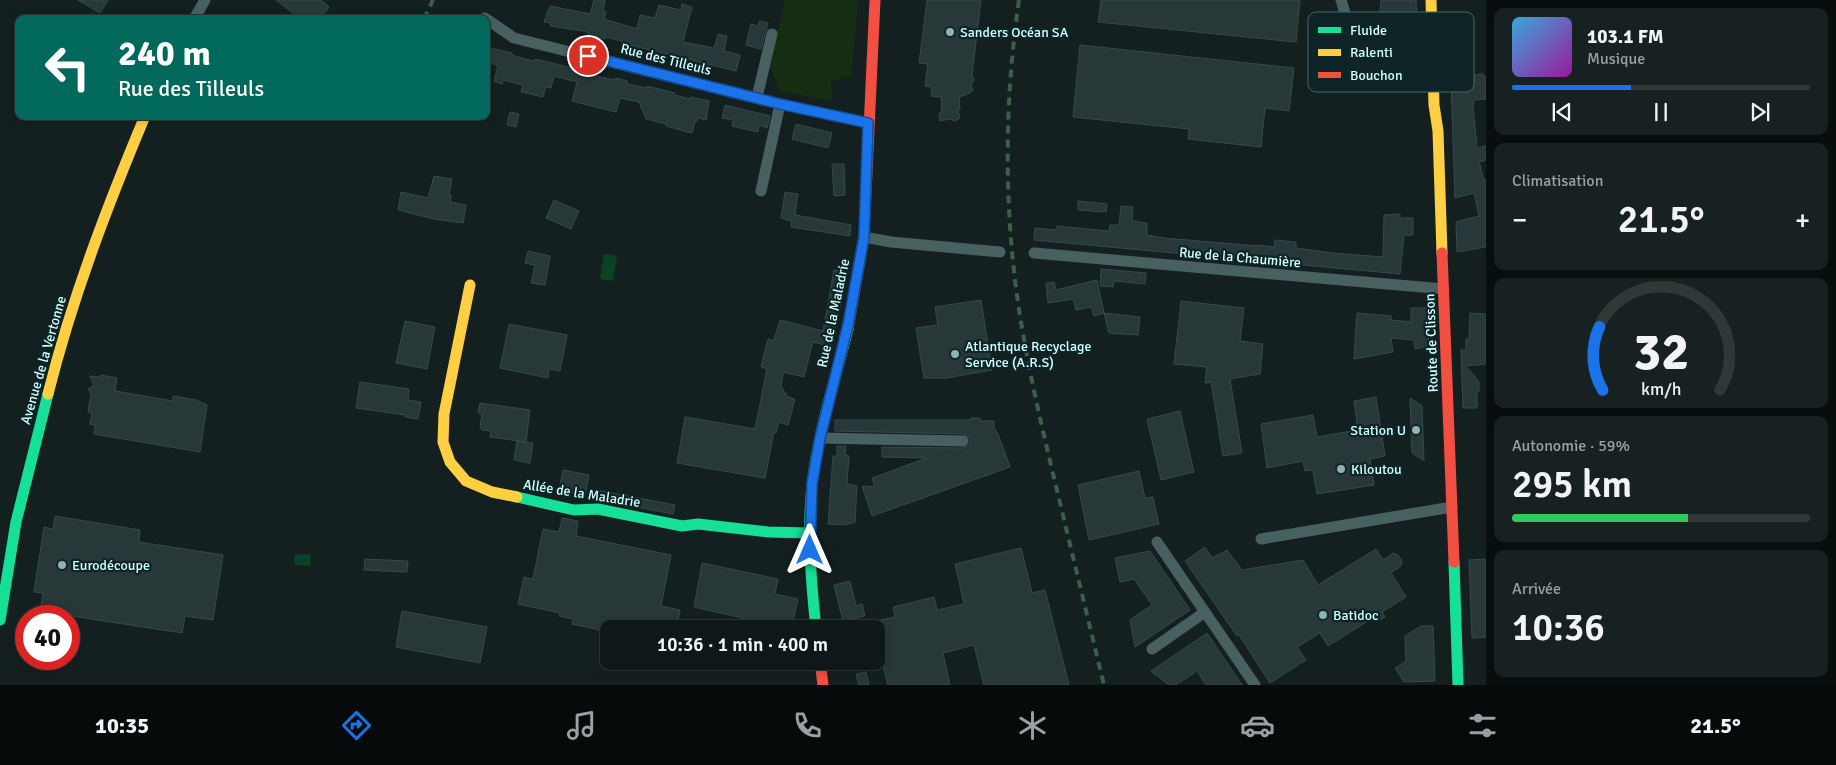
<!DOCTYPE html>
<html lang="fr">
<head>
<meta charset="utf-8">
<style>
	body { margin:0; font-family:Signika,sans-serif; background:#182121; color:#f1f3f6; height:100vh; display:flex; flex-direction:column; font-size:19px; white-space:nowrap }
	* { box-sizing:border-box; margin:0 }
	p { font-size:16px; color:#9ba0a2 }
	.icon { flex:none; width:28px; height:28px; fill:none; stroke:currentColor; stroke-width:2; stroke-linecap:round; stroke-linejoin:round }
	.map { position:relative; flex:1; overflow:hidden }
	.drawer { display:flex; flex-direction:column; gap:8px; padding:8px; background:#080d0d; width:350px }
	.drawer>* { flex:none }
	.hud { position:absolute; left:15px; top:15px; width:475px; height:105px; border-radius:10px; box-shadow:0 2px 8px #0003,0 0 0 1px #2f3737; background:#00695c; color:#fff; overflow:hidden }
	.speed { position:absolute; left:15px; top:605px; display:flex; gap:10px; font-size:25px; font-weight:700; text-align:center }
	.speed>* { display:grid; place-content:center; width:65px; height:65px; border-radius:50%; background:#0f1818; box-shadow:0 2px 8px #0003,0 0 0 1px #2f3737; line-height:1 }
	.speed .limit { border:8px solid #d22; background:#fff; color:#111 }
	.pin { position:absolute; display:grid; place-items:center; width:42px; height:42px; color:#fff; margin:-21px; border:2px solid #fff; border-radius:50%; box-shadow:0 1px 5px #0007 }
	.me { position:absolute; width:55px; margin:-28px; rotate:0deg; stroke-linejoin:round; filter:drop-shadow(0 0 4px #0008) }
	.turn { display:flex; align-items:center; gap:18px; height:105px; padding:0 20px; font-size:22px }
	.turn .icon { width:65px; height:65px; stroke-width:2.5 }
	.turn b { display:block; font-size:35px; line-height:42px }
	.big { font-size:38px; font-weight:600; line-height:1.1 }
	.drawer .widget { flex:1; display:flex; flex-direction:column; justify-content:center; gap:8px; min-width:0; padding:0 18px; border-radius:10px; background:#182121 }
	.drawer .dial { align-items:center; gap:0 }
	.dial svg { height:130px; overflow:visible; fill:none; stroke:#2f3737; stroke-width:7; stroke-linecap:round; text-anchor:middle }
	.dial text { fill:#f1f3f6; stroke:none }
	.song { display:flex; align-items:center; gap:15px }
	.cover { width:60px; height:60px; border-radius:8px; background:linear-gradient(135deg,hsl(200 70% 55%),hsl(300 70% 35%)) }
	.played { height:5px; border-radius:2px; background:linear-gradient(90deg,#1a73e8 40%,#2f3737 40%) }
	.keys { display:flex; justify-content:space-around; direction:ltr }
	.heat { display:flex; justify-content:space-between; align-items:center; font-size:28px; direction:ltr }
	.charge { height:8px; border-radius:4px; background:linear-gradient(90deg,#34c759 59%,#2f3737 0) }
	.trip { position:absolute; left:600px; top:620px; width:285px; height:50px; border-radius:10px; background:#0f1818; box-shadow:0 2px 8px #0003,0 0 0 1px #2f3737; font-weight:600; line-height:50px; text-align:center }
	.tabs { display:flex; height:80px; justify-content:space-around; align-items:center; background:#060a0a; color:#9ba0a2 }
	.tabs .icon { width:35px; height:35px }
	.tabs .current { color:#1a73e8 }
	.tabs b { font-size:22px; color:#f1f3f6 }
	main { display:flex; flex:1; min-height:0 }
	.map>svg:first-child { display:block }
	.green { fill:#152e12 }
	.water { fill:#094226 }
	.building { fill:#283838; stroke:#354a4a }
	.lines { fill:none; stroke-linecap:round; stroke-linejoin:round }
	.street { stroke:#486160; stroke-width:11 }
	.fast { stroke:#16e098; stroke-width:11 }
	.slow { stroke:#ffcf43; stroke-width:11 }
	.jam { stroke:#f24e42; stroke-width:11 }
	.rail { stroke:#3b5f48; stroke-width:4; stroke-dasharray:8 6; stroke-linecap:butt }
	.route-casing { stroke:#114b97; stroke-width:12 }
	.route { stroke:#1a73e8; stroke-width:9 }
	.poi-dot { fill:#90b1b1; stroke:#0e2426; stroke-width:2 }
	.labels { text-anchor:middle; stroke-width:4.5; stroke-linejoin:round; paint-order:stroke }
	.poi-label { font-size:14px; fill:#d2ffff; stroke:#0e2426; text-anchor:start }
	.street-label { font-size:14px; fill:#d2ffff; stroke:#0e2426 }
	.key { fill:#0e2426; stroke:#496667; stroke-width:1 }
	.key-label { font-size:14px; fill:#d2ffff }
</style>
</head>
<body>
<main>
<div class="map">
<svg width="1486" height="685" viewBox="0 0 1486 685">
	<rect width="100%" height="100%" fill="#142020"/>
	<path class="green" d="M785,0H858L851,75L831,82L832,101L780,91L770,66Z"/>
	<path class="water" d="M604,254L617,256L613,281L600,279Z
		M310,554L311,566L295,565L294,555Z"/>
	<path class="building" d="M78,0H108L100,13Z
		M276,0H321L329,7L320,19H301Z
		M594,0H605L603,11L606,12L604,19L637,29L640,15L655,18L659,5L681,10L682,4L692,7L683,42L714,48L718,34L727,36L724,51L740,55L736,71L622,43V41L605,37V39L588,35L589,33L583,31L550,26L551,23L544,22L550,6L590,14Z
		M927,0H981L972,75L974,80L971,85L973,90L970,93L959,97L960,108L958,112L960,118L955,121L950,119L940,121L939,115L942,109L941,97L931,96L932,87L925,86L928,64L919,63Z
		M1101,0H1300L1296,42L1098,22Z
		M1381,0H1416L1417,20L1396,21L1379,19Z
		M759,21L768,23L761,49L746,45L751,24L758,26Z
		M1080,45L1294,68L1289,111L1265,108L1261,147L1188,139L1189,129L1073,117Z
		M486,47L512,53V55L525,59L534,61L535,59L597,74L596,76L615,80L616,78L627,81V84L646,88L647,86L675,93L674,95L691,99V97L709,101L706,120L698,118L696,122H695L692,133L666,126V124L646,119L639,102L620,98L616,112L572,101L577,82L554,76L551,88L546,87L543,97L521,92L523,85L503,80L502,84L494,81L498,65L486,62Z
		M1483,74L1484,77H1486V99L1474,100L1473,105L1477,148L1486,146V160L1479,162L1484,180H1486V247L1457,252L1456,222L1479,216L1474,193L1455,198L1451,79H1475L1474,75Z
		M725,105L770,116L767,128L759,125L758,132L732,126L733,120L722,118Z
		M510,112L519,114L516,127L507,125Z
		M796,124L832,133L828,148L792,139Z
		M832,164H844L845,195L834,196Z
		M434,176L452,179L449,195H451L450,202L466,205L463,223L434,219L398,210L401,192L428,198Z
		M785,192L798,194L795,215L851,225L850,236L791,227L792,221L781,218Z
		M554,200L579,211L571,229L546,218Z
		M1078,201L1107,204L1106,212L1078,210Z
		M1121,206L1133,207L1132,221L1147,223V235L1164,238L1258,246L1259,245L1274,247L1275,240L1296,242V248L1333,253L1383,257L1384,215L1400,214V218H1413V235H1404L1400,274L1034,240L1035,228L1057,230V226L1109,231L1110,225H1119Z
		M528,251L550,256L545,285L531,283L535,265L525,263Z
		M1101,269L1146,273L1145,284L1114,281L1113,287L1100,286Z
		M834,270L846,272L840,307L830,346L813,342L804,377L783,372L781,387L788,397L795,399L788,425L779,422L776,433L774,432L765,478L677,463L685,417L755,429L767,369L761,367L768,339L774,340L780,320L823,331Z
		M1097,280L1104,313L1094,316L1091,307L1076,310L1073,299L1048,303L1046,283L1054,282L1056,290Z
		M981,300L992,370L946,378H924L916,328L938,325L935,307Z
		M1181,301L1244,308L1240,341L1263,344L1260,374L1230,379L1242,453L1223,456L1211,382L1205,383L1207,367L1174,364Z
		M1411,308H1427L1429,346L1415,349L1414,340L1391,338L1393,352L1354,359L1357,313L1391,316V320L1411,322Z
		M1104,313L1140,317L1138,335L1109,333Z
		M1470,313L1486,314V364L1466,366L1479,382V391H1477V408H1463L1461,350H1466V339H1469Z
		M405,321L435,327L427,369L396,363Z
		M509,324L567,335L560,371L549,369L548,378L500,368Z
		M101,375L117,378L115,391L173,401V396L196,400L207,405L200,452L94,434L95,425L90,424L92,413L88,412L91,394L88,389L94,385L90,376L100,377Z
		M360,382L409,389L408,400L421,402L418,419L405,417V415L356,408Z
		M1376,397L1385,456L1370,459L1374,485L1317,494L1313,470L1305,471L1303,461L1267,468L1261,424L1313,415L1317,437L1352,431L1357,422L1354,401Z
		M1410,398L1422,406L1424,461L1412,453Z
		M480,403L530,410L526,442L490,437L491,431L482,430L480,427L482,413H478Z
		M1180,411L1194,472L1161,480L1147,419Z
		M971,418H980V421H994V428L998,434L1010,467L872,516L862,486L875,487L872,478L927,458L882,457V447L963,448L969,445L970,438L963,434L835,431V420H971Z
		M517,441L533,443L530,463L514,460Z
		M837,446H846L845,455L849,456L847,484L857,486L855,522L844,525L828,524L833,456H837Z
		M563,470L589,475L585,496L559,491Z
		M1139,471L1145,498L1153,497L1159,524L1089,540L1078,485Z
		M591,489L675,505L673,514L589,498Z
		M55,516L140,530L139,542L223,555L213,620L185,616L182,633L40,611L43,593L34,592L44,527L53,529Z
		M562,518L578,521L576,536L671,555L661,606L680,610L676,629H609V632L572,624L573,619L559,616L560,613L518,604L524,577L533,579L543,529L559,532Z
		M1205,547L1212,558L1227,550L1242,570L1303,560L1318,585L1376,549L1383,560L1393,553L1398,555L1402,561L1401,566L1391,573L1406,597L1382,612L1385,617L1376,622L1374,617L1328,646L1320,633L1297,647L1306,660L1270,683L1239,635L1237,636L1185,561Z
		M1021,548L1032,593L1045,590L1069,685H984L974,645L943,653L950,685H888L876,638V621L895,617L893,607L934,597L937,610L964,604L955,564Z
		M1150,551L1190,610L1135,647L1130,620L1152,605L1134,579L1120,582L1115,558Z
		M365,559L408,561L407,572L364,570Z
		M1486,559V637L1472,638L1469,560Z
		M702,563L778,579L775,594L798,599L791,629H761L742,625L743,618L694,607Z
		M850,581L856,606L862,604L865,616L843,621L834,585Z
		M402,611L487,627L480,663L396,647Z
		M1421,626H1433L1435,681L1404,682L1395,668L1406,661L1405,636Z
		M1207,633L1242,685H1206L1197,671L1176,685H1169L1151,671Z
		M866,672L869,685H859L856,674Z"/>
	<g class="lines">
		<path class="street" d="M1341,0C1346,15 1351,39 1359,51C1373,71 1412,76 1434,78
			M485,18L514,38L780,104L868,123
			M194,19L205,0
			M1379,65C1397,54 1411,44 1432,45
			M757,97L772,34
			M761,191L780,104
			M864,237L891,242L1000,252
			M1034,253L1444,289
			M820,438L963,441
			M1261,539L1452,507
			M1157,542L1255,685
			M1152,649L1205,612"/>
		<path class="fast" d="M517,497L574,510L598,509L682,526L698,524L768,532L809,533
			M1454,562L1458,685
			M0,620L16,522L48,394
			M816,629C811,581 807,533 812,485C818,432 835,380 848,329"/>
		<path class="slow" d="M1431,0L1434,105L1438,131L1442,253
			M470,285L444,414L443,442L450,462L466,481L492,492L517,497
			M48,394C72,298 107,207 145,116"/>
		<path class="jam" d="M1442,253L1454,562
			M848,329L864,237L875,0
			M820,661L823,685"/>
		<path class="rail" d="M1019,0C1006,89 1004,182 1014,271C1022,344 1039,415 1056,486C1072,553 1088,619 1104,685
			M424,19L433,0"/>
	</g>
	<g class="lines">
		<g class="route-casing">
			<path id="route" d="M588,56L780,104L868,123L864,237L848,325L820,438L812,484L810,550"/>
		</g>
		<use href="#route" class="route"/>
	</g>
	<g class="poi-dot">
		<circle cx="950" cy="32" r="5"/>
		<circle cx="955" cy="354" r="5"/>
		<circle cx="1416" cy="430" r="5"/>
		<circle cx="1341" cy="469" r="5"/>
		<circle cx="62" cy="565" r="5"/>
		<circle cx="1323" cy="615" r="5"/>
	</g>
	<g class="labels">
		<g class="poi-label">
			<text x="960" y="37">Sanders Océan SA</text>
			<text x="965" y="351">Atlantique Recyclage<tspan x="965" dy="16">Service (A.R.S)</tspan></text>
			<text x="1406" y="435" text-anchor="end">Station U</text>
			<text x="1351" y="474">Kiloutou</text>
			<text x="72" y="570">Eurodécoupe</text>
			<text x="1333" y="620">Batidoc</text>
		</g>
		<g class="street-label">
			<text transform="translate(666 59) rotate(14)" y="5">Rue des Tilleuls</text>
			<text transform="translate(1240 257) rotate(5)" y="5">Rue de la Chaumière</text>
			<text transform="translate(833 313) rotate(-78)" y="5">Rue de la Maladrie</text>
			<text transform="translate(1431 343) rotate(-92)" y="5">Route de Clisson</text>
			<text transform="translate(43 360) rotate(-74)" y="5">Avenue de la Vertonne</text>
			<text transform="translate(582 493) rotate(9)" y="5">Allée de la Maladrie</text>
		</g>
	</g>
	<rect x="1308" y="12" width="166" height="80" rx="8" class="key"/>
	<rect x="1318" y="27" width="23" height="6" fill="#16e098"/>
	<rect x="1318" y="49" width="23" height="7" fill="#ffcf43"/>
	<rect x="1318" y="72" width="23" height="6" fill="#f24e42"/>
	<g class="key-label">
		<text x="1350" y="35">Fluide</text>
		<text x="1350" y="57">Ralenti</text>
		<text x="1350" y="80">Bouchon</text>
	</g>
</svg>
<div class="speed"><div class="limit">40</div></div>
<div class="pin" style="left:588px;top:56px;background:#d93025"><svg class="icon" aria-label="arrive" viewBox="0 0 24 24"><path d="M6 21V4h12l-3 4 3 4H6"/></svg></div>
<svg class="me" style="left:810px;top:550px" viewBox="-20 -20 40 40"><path d="M0-17L14 15 0 8-14 15z" fill="#1a73e8" stroke="#fff" stroke-width="4"/></svg>
<div class="trip">10:36 · 1 min · 400 m</div>
<div class="hud">
<div class="turn"><svg class="icon" aria-label="left" viewBox="0 0 24 24"><path d="M17 20v-9H6M10 6l-5 5 5 5"/></svg><div><b>240 m</b>Rue des Tilleuls</div></div>
</div>
</div>
<section class="drawer">
<div class="widget">
<div class="song"><i class="cover"></i><div><b>103.1 FM</b><p>Musique</p></div></div>
<div class="played"></div>
<div class="keys"><svg class="icon" aria-label="previous" viewBox="0 0 24 24"><path d="M18 5L8 12l10 7zM5 5v14"/></svg><svg class="icon" aria-label="pause" viewBox="0 0 24 24"><path d="M8 5v14M16 5v14"/></svg><svg class="icon" aria-label="next" viewBox="0 0 24 24"><path d="M6 5l10 7-10 7zM19 5v14"/></svg></div>
</div>
<div class="widget"><p>Climatisation</p>
<div class="heat"><a>−</a><b class="big">21.5°</b><a>+</a></div>
</div>
<div class="widget dial"><svg viewBox="0 0 100 80">
<path d="M14 69A42 42 0 1 1 86 69"/>
<path d="M14 69A42 42 0 0 1 12 30" stroke="#1a73e8"/>
<text x="50" y="56" font-size="32" font-weight="700">32</text>
<text x="50" y="72" font-size="11">km/h</text>
</svg></div>
<div class="widget"><p>Autonomie · 59%</p><b class="big">295 km</b><div class="charge"></div></div>
<div class="widget"><p>Arrivée</p><b class="big">10:36</b></div>
</section>
</main>
<nav class="tabs">
<b>10:35</b>
<svg class="icon current" aria-label="directions" viewBox="0 0 24 24"><path d="M12 3l9 9-9 9-9-9zM9 14v-3h6M13 9l2 2-2 2"/></svg>
<svg class="icon" aria-label="music" viewBox="0 0 24 24"><path d="M9 18V5l10-2v13"/><circle cx="6" cy="18" r="3"/><circle cx="16" cy="16" r="3"/></svg>
<svg class="icon" aria-label="phone" viewBox="0 0 24 24"><path d="M5 4h4l2 5-3 2q2 4 5 5l2-3 5 2v4C11 20 4 13 5 4z"/></svg>
<svg class="icon" aria-label="climate" viewBox="0 0 24 24"><path d="M12 3v18M4 7l16 10M4 17L20 7"/></svg>
<svg class="icon" aria-label="car" viewBox="0 0 24 24"><path d="M5 17H2v-5l4-1 3-4h7l3 4 3 1v5h-3M9 17h6M6 11h13"/><circle cx="7" cy="17" r="2"/><circle cx="17" cy="17" r="2"/></svg>
<svg class="icon" aria-label="filters" viewBox="0 0 24 24"><path d="M4 7h16M4 17h16"/><circle cx="9" cy="7" r="2"/><circle cx="15" cy="17" r="2"/></svg>
<b>21.5°</b>
</nav>
</body>
</html>
